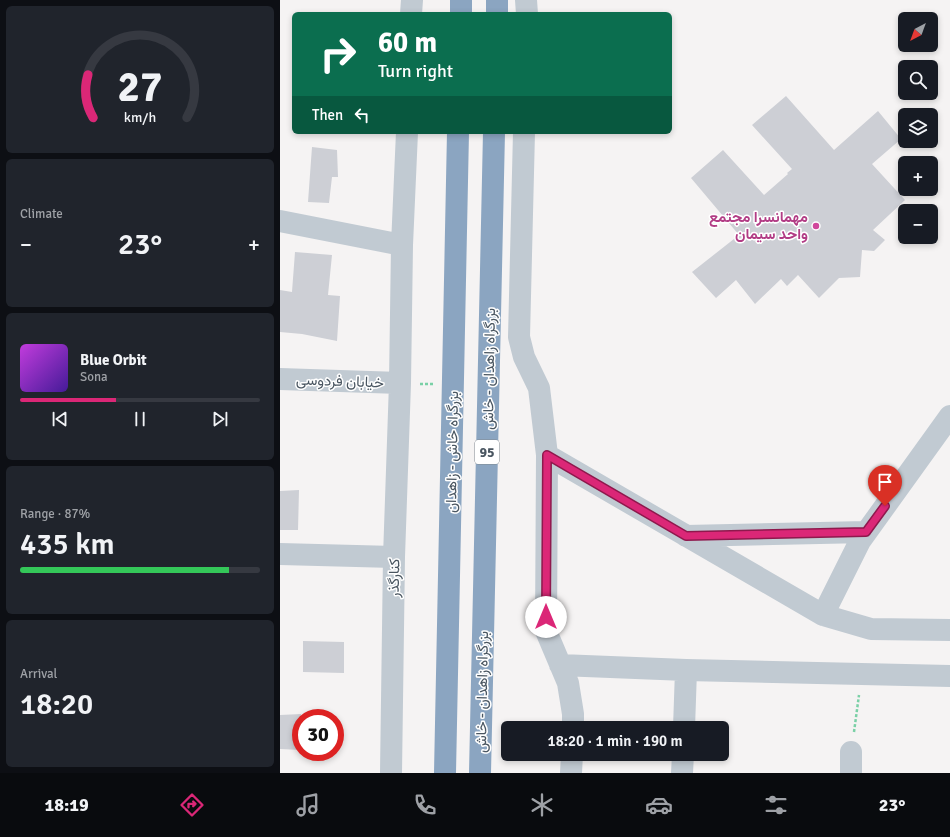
<!DOCTYPE html>
<html lang="en">
<head>
<meta charset="utf-8">
<style>
	body { margin:0; font-family:Signika,Vazirmatn,sans-serif; background:#20242c; color:#f1f3f6; height:100vh; display:flex; flex-direction:column; font-size:15px; white-space:nowrap }
	* { box-sizing:border-box; margin:0 }
	p { font-size:13px; color:#9ea1a6 }
	.icon { flex:none; width:22px; height:22px; fill:none; stroke:currentColor; stroke-width:2; stroke-linecap:round; stroke-linejoin:round }
	.map { position:relative; flex:1; overflow:hidden }
	.drawer { display:flex; flex-direction:column; gap:6px; padding:6px; background:#0d0f14; width:280px }
	.drawer>* { flex:none }
	.hud { position:absolute; left:12px; top:12px; width:380px; height:122px; border-radius:6px; box-shadow:0 2px 6px #0003; background:#0b6e4f; color:#fff; overflow:hidden }
	.needle { width:26px; rotate:221deg }
	.controls { position:absolute; left:618px; top:12px; display:grid; gap:8px }
	.controls a { display:grid; place-items:center; width:40px; height:40px; border-radius:6px; background:#171b24; box-shadow:0 2px 6px #0003; font-size:20px }
	.speed { position:absolute; left:12px; top:709px; display:flex; gap:8px; font-size:20px; font-weight:700; text-align:center }
	.speed>* { display:grid; place-content:center; width:52px; height:52px; border-radius:50%; background:#171b24; box-shadow:0 2px 6px #0003; line-height:1 }
	.speed .limit { border:6px solid #d22; background:#fff; color:#111 }
	.pin { position:absolute; display:grid; place-items:center; width:34px; height:34px; color:#fff; margin:-41px -17px; border-radius:50% 50% 50% 0; rotate:-45deg; box-shadow:0 0 4px #0007 }
	.pin .icon { rotate:45deg }
	.me { position:absolute; width:44px; margin:-22px; rotate:0deg; stroke-linejoin:round; filter:drop-shadow(0 0 3px #0008) }
	.turn { display:flex; align-items:center; gap:14px; height:84px; padding:0 20px; font-size:18px }
	.turn .icon { width:52px; height:52px; stroke-width:2.5 }
	.turn b { display:block; font-size:28px; line-height:34px }
	.then { display:flex; align-items:center; height:38px; padding:0 20px; background:#0003; gap:8px; font-size:15px }
	.big { font-size:30px; font-weight:600; line-height:1.1 }
	.drawer .card { flex:1; display:flex; flex-direction:column; justify-content:center; gap:6px; min-width:0; padding:0 14px; border-radius:6px; background:#20242c }
	.drawer .dial { align-items:center; gap:0 }
	.dial svg { height:104px; overflow:visible; fill:none; stroke:#363941; stroke-width:7; stroke-linecap:round; text-anchor:middle }
	.dial text { fill:#f1f3f6; stroke:none }
	.song { display:flex; align-items:center; gap:12px }
	.cover { width:48px; height:48px; border-radius:6px; background:linear-gradient(135deg,hsl(290 70% 55%),hsl(260 70% 35%)) }
	.played { height:4px; border-radius:2px; background:linear-gradient(90deg,#db2777 40%,#363941 40%) }
	.keys { display:flex; justify-content:space-around; direction:ltr }
	.heat { display:flex; justify-content:space-between; align-items:center; font-size:22px; direction:ltr }
	.charge { height:6px; border-radius:3px; background:linear-gradient(90deg,#34c759 87%,#363941 0) }
	.trip { position:absolute; left:221px; top:721px; width:228px; height:40px; border-radius:6px; background:#171b24; box-shadow:0 2px 6px #0003; font-weight:600; line-height:40px; text-align:center }
	.menu { display:flex; height:64px; justify-content:space-around; align-items:center; background:#090b0e; color:#9ea1a6 }
	.menu .icon { width:28px; height:28px }
	.menu .active { color:#db2777 }
	.menu b { font-size:18px; color:#f1f3f6 }
	main { display:flex; flex:1; min-height:0 }
	.map>svg:first-child { display:block }
	.building { fill:#cdcfd5 }
	.lines { fill:none; stroke-linecap:round; stroke-linejoin:round }
	.path { stroke:#7ad0a6; stroke-width:2.5; stroke-dasharray:3 2; stroke-linecap:butt }
	.minor { stroke:#c1cad2; stroke-width:22 }
	.highway { stroke:#8ba5c1; stroke-width:22 }
	.route-casing { stroke:#8e194d; stroke-width:10 }
	.route { stroke:#db2777; stroke-width:7 }
	.hotel-dot { fill:#d1479c; stroke:#fff; stroke-width:1.5 }
	.labels { text-anchor:middle; stroke-width:3; stroke-linejoin:round; paint-order:stroke }
	.shield { fill:#fff; stroke:#808990; stroke-width:1 }
	.shield-label { font-size:14px; font-weight:bold; fill:#4a5661 }
	.hotel-label { font-size:15px; font-weight:bold; fill:#b23c85; stroke:#fff; text-anchor:end }
	.street-label { font-size:15px; fill:#4a5661; stroke:#fff }
</style>
</head>
<body>
<main>
<section class="drawer">
<div class="card dial"><svg viewBox="0 0 100 80">
<path d="M14 69A42 42 0 1 1 86 69"/>
<path d="M14 69A42 42 0 0 1 10 36" stroke="#db2777"/>
<text x="50" y="56" font-size="32" font-weight="700">27</text>
<text x="50" y="72" font-size="11">km/h</text>
</svg></div>
<div class="card"><p>Climate</p>
<div class="heat"><a>−</a><b class="big">23°</b><a>+</a></div>
</div>
<div class="card">
<div class="song"><i class="cover"></i><div><b>Blue Orbit</b><p>Sona</p></div></div>
<div class="played"></div>
<div class="keys"><svg class="icon" aria-label="previous" viewBox="0 0 24 24"><path d="M18 5L8 12l10 7zM5 5v14"/></svg><svg class="icon" aria-label="pause" viewBox="0 0 24 24"><path d="M8 5v14M16 5v14"/></svg><svg class="icon" aria-label="next" viewBox="0 0 24 24"><path d="M6 5l10 7-10 7zM19 5v14"/></svg></div>
</div>
<div class="card"><p>Range · 87%</p><b class="big">435 km</b><div class="charge"></div></div>
<div class="card"><p>Arrival</p><b class="big">18:20</b></div>
</section>
<div class="map">
<svg width="670" height="773" viewBox="0 0 670 773">
	<rect width="100%" height="100%" fill="#f5f3f3"/>
	<path class="building" d="M506,96L554,150L598,111L621,139L592,164L625,200L593,230L605,240L594,251L582,250L580,277L559,278L539,298L518,275L507,286L501,279L475,304L456,280L436,298L412,272L459,235L411,178L443,150L484,195L508,174L507,173L512,169L472,125Z
		M32,147L57,150L58,177H52L49,203L28,202Z
		M15,252L52,255L48,295L60,296L57,341L22,334L0,332V290L12,292Z
		M19,490L18,530H0V491Z
		M23,641L64,642V673L23,672Z
		M21,714V750L0,749V715Z"/>
	<g class="lines">
		<path class="path" d="M140,384H153
			M574,732L579,695"/>
		<path class="minor" d="M246,0L247,14
			M131,14L132,0
			M244,132L239,337L244,357L259,388L267,455L266,631L288,683L293,714V728
			M0,221L122,245
			M0,379L120,383
			M267,455L543,615L591,629L670,630
			M406,536L586,532
			M0,554L114,557
			M543,615L580,541L670,416
			M280,665L406,670L670,676
			M404,728L406,670
			M111,773L114,557L120,383L122,245L127,132
			M291,773L292,754
			M402,773L403,754
			M571,773V752"/>
		<path class="highway" d="M181,14V0
			M217,14V0
			M165,773L178,132
			M200,773L214,132"/>
	</g>
	<g class="lines">
		<g class="route-casing">
			<path id="route" d="M266,617L267,455L406,536L586,532L605,506"/>
		</g>
		<use href="#route" class="route"/>
	</g>
	<circle class="hotel-dot" cx="536" cy="226" r="4"/>
	<g class="labels">
		<rect class="shield" x="195" y="440" width="24" height="24" rx="3"/>
		<g class="shield-label">
			<text x="207" y="457">95</text>
		</g>
		<g class="hotel-label">
			<text x="528" y="222">مهمانسرا مجتمع<tspan x="528" dy="17">واحد سیمان</tspan></text>
		</g>
		<g class="street-label">
			<text transform="translate(209 369) rotate(-89)" y="5">بزرگراه زاهدان - خاش</text>
			<text transform="translate(60 381) rotate(2)" y="5">خیابان فردوسی</text>
			<text transform="translate(172 452) rotate(-89)" y="5">بزرگراه خاش - زاهدان</text>
			<text transform="translate(114 578) rotate(-89)" y="5">کنارگذر</text>
			<text transform="translate(202 692) rotate(-89)" y="5">بزرگراه زاهدان - خاش</text>
		</g>
	</g>
</svg>
<div class="controls">
<a><svg class="needle" viewBox="-14 -14 28 28"><path d="M0-13l5 13h-10z" fill="#e53935"/><path d="M0 13l5-13h-10z" fill="#9ea1a6"/></svg></a>
<a><svg class="icon" aria-label="search" viewBox="0 0 24 24"><circle cx="10" cy="10" r="6"/><path d="M15 15l6 6"/></svg></a>
<a><svg class="icon" aria-label="layers" viewBox="0 0 24 24"><path d="M12 4l9 5-9 5-9-5zM3 14l9 5 9-5"/></svg></a>
<a>+</a>
<a>−</a>
</div>
<div class="speed"><div class="limit">30</div></div>
<div class="pin" style="left:605px;top:506px;background:#d93025"><svg class="icon" aria-label="arrive" viewBox="0 0 24 24"><path d="M6 21V4h12l-3 4 3 4H6"/></svg></div>
<svg class="me" style="left:266px;top:617px" viewBox="-20 -20 40 40"><circle r="19" fill="#fff"/><path d="M0-13L10 11 0 6-10 11z" fill="#db2777"/></svg>
<div class="trip">18:20 · 1 min · 190 m</div>
<div class="hud">
<div class="turn"><svg class="icon" aria-label="right" viewBox="0 0 24 24"><path d="M7 20v-9h11M14 6l5 5-5 5"/></svg><div><b>60 m</b>Turn right</div></div>
<div class="then">Then<svg class="icon" aria-label="left" viewBox="0 0 24 24"><path d="M17 20v-9H6M10 6l-5 5 5 5"/></svg></div>
</div>
</div>
</main>
<nav class="menu">
<b>18:19</b>
<svg class="icon active" aria-label="directions" viewBox="0 0 24 24"><path d="M12 3l9 9-9 9-9-9zM9 14v-3h6M13 9l2 2-2 2"/></svg>
<svg class="icon" aria-label="music" viewBox="0 0 24 24"><path d="M9 18V5l10-2v13"/><circle cx="6" cy="18" r="3"/><circle cx="16" cy="16" r="3"/></svg>
<svg class="icon" aria-label="phone" viewBox="0 0 24 24"><path d="M5 4h4l2 5-3 2q2 4 5 5l2-3 5 2v4C11 20 4 13 5 4z"/></svg>
<svg class="icon" aria-label="climate" viewBox="0 0 24 24"><path d="M12 3v18M4 7l16 10M4 17L20 7"/></svg>
<svg class="icon" aria-label="car" viewBox="0 0 24 24"><path d="M5 17H2v-5l4-1 3-4h7l3 4 3 1v5h-3M9 17h6M6 11h13"/><circle cx="7" cy="17" r="2"/><circle cx="17" cy="17" r="2"/></svg>
<svg class="icon" aria-label="filters" viewBox="0 0 24 24"><path d="M4 7h16M4 17h16"/><circle cx="9" cy="7" r="2"/><circle cx="15" cy="17" r="2"/></svg>
<b>23°</b>
</nav>
</body>
</html>
